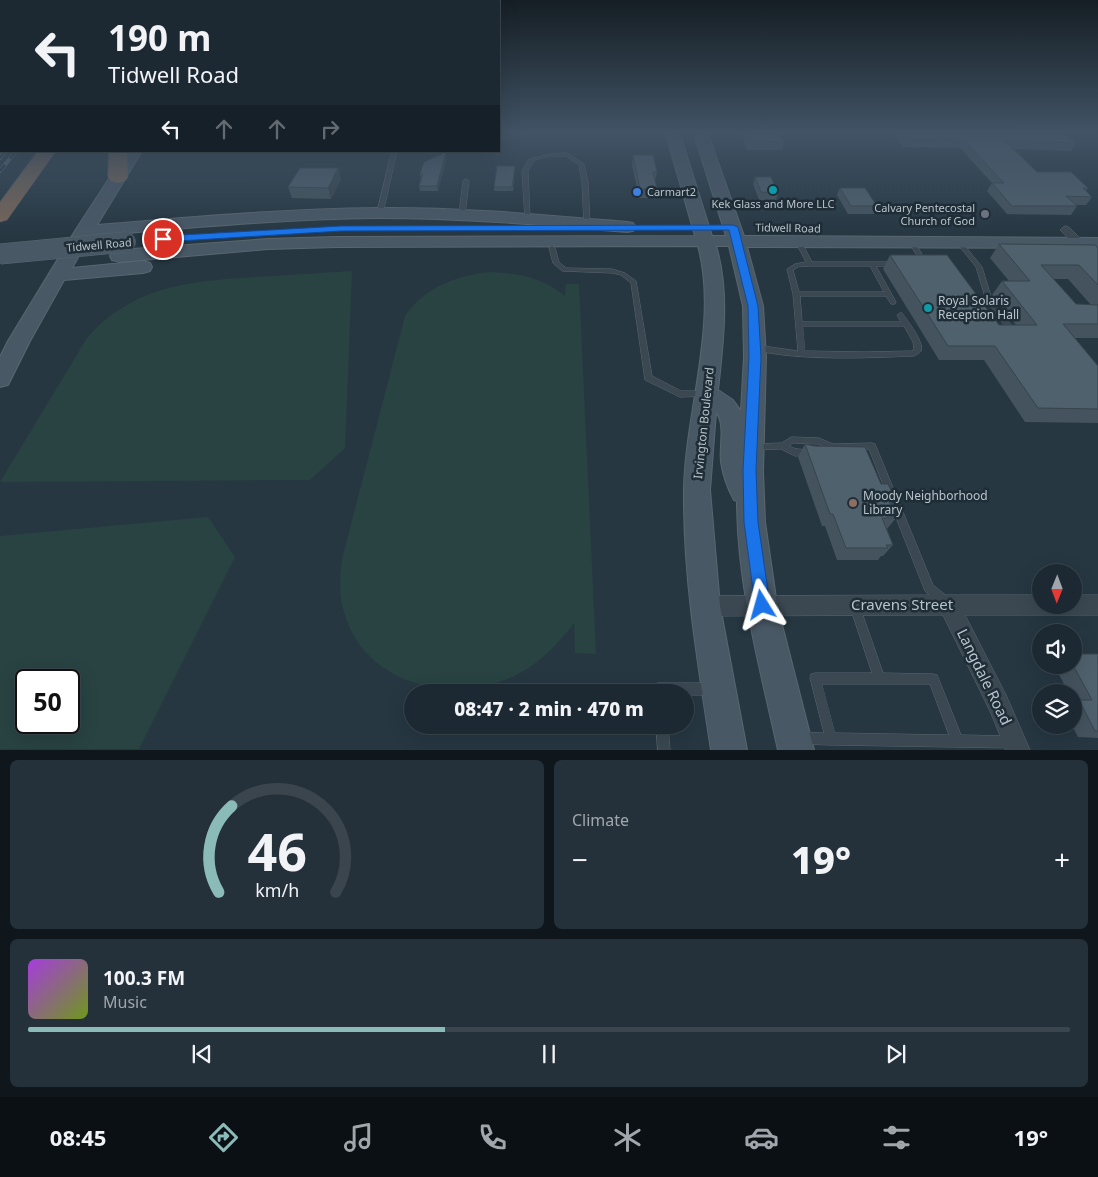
<!DOCTYPE html>
<html lang="en">
<head>
<meta charset="utf-8">
<style>
	body { margin:0; font-family:"Noto Sans",sans-serif; background:#25313a; color:#f1f3f6; height:100vh; display:flex; flex-direction:column; font-size:19px; white-space:nowrap }
	* { box-sizing:border-box; margin:0 }
	p { font-size:16px; color:#a0a6ac }
	.icon { flex:none; width:28px; height:28px; fill:none; stroke:currentColor; stroke-width:2; stroke-linecap:round; stroke-linejoin:round }
	.map { position:relative; height:750px; overflow:hidden }
	.side { display:flex; flex-direction:column; gap:10px; padding:10px; background:#0f171c; flex:1 }
	.side>* { flex:none }
	.guide { position:absolute; left:0px; top:0px; width:500px; height:152px; box-shadow:0 5px 20px #0002,0 0 0 1px #3a454d; background:#1c2932; color:#f1f3f6; overflow:hidden }
	.needle { width:32px; rotate:181deg }
	.fabs { position:absolute; left:1032px; top:564px; display:grid; gap:10px }
	.fabs a { display:grid; place-items:center; width:50px; height:50px; border-radius:50%; background:#1c2932; box-shadow:0 5px 20px #0002,0 0 0 1px #3a454d; font-size:25px }
	.speed { position:absolute; left:15px; top:669px; display:flex; gap:10px; font-size:25px; font-weight:700; text-align:center }
	.speed>* { display:grid; place-content:center; width:65px; height:65px; border-radius:50%; background:#1c2932; box-shadow:0 5px 20px #0002,0 0 0 1px #3a454d; line-height:1 }
	.speed .limit { border:2px solid #111; border-radius:8px; background:#fff; color:#111 }
	.pin { position:absolute; display:grid; place-items:center; width:42px; height:42px; color:#fff; margin:-21px; border:2px solid #fff; border-radius:50%; box-shadow:0 1px 5px #0007 }
	.me { position:absolute; width:55px; margin:-28px; rotate:352deg; stroke-linejoin:round; filter:drop-shadow(0 0 4px #0008) }
	.turn { display:flex; align-items:center; gap:18px; height:105px; padding:0 25px; font-size:22px }
	.turn .icon { width:65px; height:65px; stroke-width:2.5 }
	.turn b { display:block; font-size:35px; line-height:42px }
	.lanes { display:flex; align-items:center; height:48px; padding:0 25px; background:#0003; justify-content:center; gap:25px; direction:ltr }
	.lanes .off { opacity:.35 }
	.big { font-size:38px; font-weight:800; line-height:1.1 }
	.side .widget { flex:1; display:flex; flex-direction:column; justify-content:center; gap:8px; min-width:0; padding:0 18px; border-radius:8px; background:#25313a }
	.side .dial { align-items:center; gap:0 }
	.dial svg { height:130px; overflow:visible; fill:none; stroke:#3a454d; stroke-width:7; stroke-linecap:round; text-anchor:middle }
	.dial text { fill:#f1f3f6; stroke:none }
	.song { display:flex; align-items:center; gap:15px }
	.cover { width:60px; height:60px; border-radius:8px; background:linear-gradient(135deg,hsl(280 70% 55%),hsl(80 70% 35%)) }
	.played { height:5px; border-radius:2px; background:linear-gradient(90deg,#8bbbb9 40%,#3a454d 40%) }
	.keys { display:flex; justify-content:space-around; direction:ltr }
	.heat { display:flex; justify-content:space-between; align-items:center; font-size:28px; direction:ltr }
	.side .tiles { flex:1; display:grid; gap:10px; grid-template-columns:1fr 1fr }
	.widget:last-child { grid-column:span 2 }
	.trip { position:absolute; left:404px; top:684px; width:290px; height:50px; border-radius:25px; background:#1c2932; box-shadow:0 5px 20px #0002,0 0 0 1px #3a454d; font-weight:800; line-height:50px; text-align:center }
	.tab-bar { display:flex; height:80px; justify-content:space-around; align-items:center; background:#0b1014; color:#a0a6ac }
	.tab-bar .icon { width:35px; height:35px }
	.tab-bar .current { color:#8bbbb9 }
	.tab-bar b { font-size:22px; color:#f1f3f6 }
	.map>svg:first-child { display:block }
	.green { fill:#284342; fill-rule:evenodd }
	.lines { fill:none; stroke-linecap:round; stroke-linejoin:round }
	.service-casing { stroke:#59666f; stroke-width:1 }
	.minor-casing { stroke:#59666f; stroke-width:1 }
	.secondary-casing { stroke:#59666f; stroke-width:2 }
	.motorway-casing { stroke:#45535c; stroke-width:1 }
	.service { fill:#3b4852; fill-rule:evenodd }
	.minor { fill:#3b4852; fill-rule:evenodd }
	.secondary { fill:#495865; fill-rule:evenodd }
	.motorway { fill:#786658; fill-rule:evenodd }
	.rail-casing { stroke:#5d6d79; stroke-width:4 }
	.rail { stroke:#1f2d37; stroke-width:2.5; stroke-dasharray:8; stroke-linecap:butt }
	.secondary-bridge-casing { stroke:#59666f; stroke-width:21; stroke-linecap:butt }
	.secondary-bridge { stroke:#495865; stroke-width:20 }
	.wall { fill:#44535e; fill-rule:evenodd }
	.shaded-wall { fill:#37444c }
	.building { fill:#4f616d; stroke:#37444c }
	.route { fill:#1a73e8; stroke:#114b97 }
	.culture-dot { fill:#0f9aa8; stroke:#1f2d37; stroke-width:2 }
	.shop-dot { fill:#3f7fe0; stroke:#1f2d37; stroke-width:2 }
	.worship-dot { fill:#6b7280; stroke:#1f2d37; stroke-width:2 }
	.education-dot { fill:#8d6e63; stroke:#1f2d37; stroke-width:2 }
	.labels { text-anchor:middle; stroke-width:5; stroke-linejoin:round; paint-order:stroke }
	.far-poi-label { font-size:11px; fill:#b8c3cc; stroke:#1f2d37; text-anchor:start }
	.far-street-label { font-size:11px; fill:#b8c3cc; stroke:#1f2d37 }
	.poi-label { font-size:12px; fill:#b8c3cc; stroke:#1f2d37; text-anchor:start }
	.street-label { font-size:12px; fill:#b8c3cc; stroke:#1f2d37 }
	.near-street-label { font-size:15px; fill:#b8c3cc; stroke:#1f2d37 }
</style>
</head>
<body>
<div class="map">
<svg width="1098" height="750" viewBox="0 0 1098 750">
	<rect width="100%" height="100%" fill="#263742"/>
	<path class="green" d="M352,271L345,448L310,480L0,482L87,338C134,285 191,281 257,277C289,275 321,273 352,271Z
		M490,272C518,273 543,278 565,296L566,284H579L596,654L575,653L574,623C558,644 542,661 518,674C459,705 369,688 346,618C338,597 339,577 343,555L405,316C425,287 455,276 490,272Z
		M208,517L235,557L139,749H0V536ZM26,680H69V722H26Z"/>
	<g class="lines">
		<g class="service-casing">
			<path id="service" d="M519,131H525L513,139H499V137H510Z
				M392,151H397L383,213L380,215L377,213Z
				M567,153L584,164L588,182L590,224L587,226L584,224L582,182L579,165L566,156H550L534,160L528,171L530,218L527,220L525,219L522,171L529,159L550,154Z
				M466,179L469,181L465,214L462,216L459,214L463,181Z
				M798,239L801,241L812,262H896L899,264L896,266H876L896,302L895,304H891L886,296H800L802,322H901L897,315L900,313H902C907,320 925,343 921,351C920,353 916,355 914,356C863,358 803,361 753,350L752,348L756,345L798,351L793,294L787,269L795,264L806,262L795,241ZM810,266H870L884,292H799L793,270L798,267ZM803,326H904L913,342L914,349L912,351L865,352L805,351Z
				M912,240L914,241L923,256L920,261L914,264L911,262L915,259L917,256L909,242Z
				M959,240L961,241L982,267L992,300L1012,326L1013,328L1012,330H1008L986,300L976,267L956,242Z
				M552,246L555,248L559,262L566,268L612,269L625,273L636,281L652,376L681,391H705L708,392L709,394L708,396L680,397L645,380L631,283L621,275L612,273L562,271L553,263L549,248Z
				M792,437L819,438L833,444L872,443L875,444L933,585L948,597L949,601L948,605L944,606L940,605L925,591L869,449L832,450L818,444L793,443L789,446C798,451 803,448 812,451L813,453L812,455L795,456L781,449L753,450L750,449L749,447L750,445L753,444L781,443Z
				M855,602L859,603L860,607L883,673L933,674L937,675L961,735L1012,736L1016,738L1018,742L1016,746L1012,748L831,745L801,744L797,742L795,738L797,734L801,732L824,733L810,678L811,674L815,673H872L850,607L851,603ZM822,684H930L949,735L835,733Z
				M658,683H710L714,685L716,689L714,693L710,695H685V692H654L652,689L654,685Z
				M656,725H668L670,750H658Z"/>
		</g>
		<g class="minor-casing">
			<path id="minor" d="M1066,226L1070,228L1098,256V267L1094,266L1062,232L1060,230L1062,228Z
				M948,595H1041V605H1074V595H1098V615H965L1006,695L1030,750H1006L990,711L943,615L705,616L698,613L695,606L698,599L705,596Z"/>
		</g>
		<g class="secondary-casing">
			<path id="secondary" d="M665,131H679L712,236H726L693,131H707L744,236L1098,238V248L747,247L763,306L766,357L763,471L765,522L777,605L814,750H778C760,668 737,585 737,501L734,500C728,489 723,475 721,462C719,447 726,425 716,412L710,490L720,606L747,750H711C698,664 683,577 684,490C685,413 719,322 698,246L336,247L268,249L119,262L112,260L110,256L112,252L119,250L268,239L336,237L695,236ZM716,246H729L743,306L744,357L741,411L733,400L718,390C723,343 730,292 716,246Z
				M127,151H142L97,225C190,217 283,209 377,208C460,207 544,215 627,222L633,223L636,227L633,231L627,232C544,225 461,218 377,218C281,219 186,228 90,236L72,268L143,261L150,263L152,267L150,271L143,273L64,280L30,341L8,385L0,387V357L8,341L75,231Z"/>
		</g>
		<g class="motorway-casing">
			<path id="motorway" d="M38,151H56L7,220L0,222V202Z
				M109,151H127L128,177L125,181L118,183L111,181L108,177Z"/>
		</g>
		<use href="#service" class="service"/>
		<use href="#minor" class="minor"/>
		<use href="#secondary" class="secondary"/>
		<use href="#motorway" class="motorway"/>
		<g class="rail-casing">
			<path id="rail" d="M0,158L5,151
				M0,171L16,151"/>
		</g>
		<use href="#rail" class="rail"/>
		<g class="secondary-bridge-casing">
			<path id="secondary-bridge" d="M0,254L126,242"/>
		</g>
		<use href="#secondary-bridge" class="secondary-bridge"/>
	</g>
	<path class="wall" d="M740,131H779L784,142L782,150H747Z
		M822,131H844V132H822Z
		M890,131H1062L1076,143L1071,151L1014,149L1037,172L1088,188L1086,191L1092,197L1086,205H1075L1077,206L1071,215L1007,214L987,191L992,183L960,148L903,147Z
		M633,155L657,172L655,181L657,189L656,198H639L632,165Z
		M447,157L438,191H420L419,186L421,179L420,174Z
		M515,166L513,191H494V187Z
		M338,168L341,179L331,199L292,198L288,187Z
		M755,177L778,193L776,200H759L753,184Z
		M840,188L877,206L874,214H848L837,195Z
		M999,244L1098,248V338H1075L1098,366V423L1025,422L984,360H939L883,269L890,255L999,325H1016L992,295L1002,281H1009L990,258ZM1053,279H1068L1091,305L1076,304Z
		M805,444L881,484L895,499L890,505L896,518L887,529L893,545L883,556H881L878,560H837L825,526H822L798,457Z
		M1098,654V738L1078,737L1072,725H1074V692H1068L1054,665H1074Z"/>
	<path class="shaded-wall" d="M446,152L447,157L438,191L437,186Z
		M338,168L341,179L331,199L328,188Z"/>
	<path class="building" d="M745,131H779L784,142L749,141Z
		M900,131H1062L1076,143L1005,141L1037,172H1071L1088,188H1083L1092,197L1066,196L1077,206H1012L992,183H1004L964,140L907,139Z
		M446,152L437,186H419L423,174H420L424,162Z
		M633,155H653L657,172H653L657,189H640Z
		M497,166H515L512,187H494Z
		M300,168H338L328,188L288,187Z
		M755,177H771L778,193L761,192Z
		M840,188H865L877,206H851Z
		M999,244L1095,245L1098,248V285L1079,265H1041L1076,304L1098,305V324H1063L1098,366V409L1038,408L995,346H948L890,255H947L999,325H1037L1002,281H1030Z
		M805,444L814,446L865,447L881,484H888L895,499H888L896,518H882L893,545H886L888,548H846L833,514H830Z
		M1074,654H1098V731H1095L1079,700H1092L1073,665H1074Z"/>
	<linearGradient id="sky" x2="0" y2="1"><stop stop-color="#151e24"/><stop offset="0.56" stop-color="#415365"/><stop offset="1" stop-color="#415365" stop-opacity="0"/></linearGradient>
	<rect width="1098" height="236" fill="url(#sky)"/>
	<path class="route" d="M733,225L738,227L758,306L761,357L756,470L758,522L770,605L768,610L762,613L757,610L755,605L744,522L743,470L749,357L748,306L729,230L341,231L163,242L158,239L163,236L341,226Z"/>
	<g class="culture-dot">
		<circle cx="773" cy="190" r="5"/>
		<circle cx="928" cy="308" r="5"/>
	</g>
	<circle class="shop-dot" cx="637" cy="192" r="5"/>
	<circle class="worship-dot" cx="985" cy="214" r="5"/>
	<circle class="education-dot" cx="853" cy="503" r="5"/>
	<g class="labels">
		<g class="far-poi-label">
			<text x="647" y="196">Carmart2</text>
			<text x="773" y="208" text-anchor="middle">Kek Glass and More LLC</text>
			<text x="975" y="212" text-anchor="end">Calvary Pentecostal<tspan x="975" dy="13">Church of God</tspan></text>
		</g>
		<g class="far-street-label">
			<text transform="translate(788 228) rotate(1)" y="4">Tidwell Road</text>
			<text transform="translate(99 245) rotate(-5)" y="4">Tidwell Road</text>
		</g>
		<g class="poi-label">
			<text x="938" y="305">Royal Solaris<tspan x="938" dy="14">Reception Hall</tspan></text>
			<text x="863" y="500">Moody Neighborhood<tspan x="863" dy="14">Library</tspan></text>
		</g>
		<g class="street-label">
			<text transform="translate(704 423) rotate(-84)" y="4">Irvington Boulevard</text>
		</g>
		<g class="near-street-label">
			<text x="902" y="610">Cravens Street</text>
			<text transform="translate(984 677) rotate(64)" y="5">Langdale Road</text>
		</g>
	</g>
</svg>
<div class="fabs">
<a><svg class="needle" viewBox="-14 -14 28 28"><path d="M0-13l5 13h-10z" fill="#e53935"/><path d="M0 13l5-13h-10z" fill="#a0a6ac"/></svg></a>
<a><svg class="icon" aria-label="sound" viewBox="0 0 24 24"><path d="M4 9h4l5-4v14l-5-4H4zM17 9q2 3 0 6"/></svg></a>
<a><svg class="icon" aria-label="layers" viewBox="0 0 24 24"><path d="M12 4l9 5-9 5-9-5zM3 14l9 5 9-5"/></svg></a>
</div>
<div class="speed"><div class="limit">50</div></div>
<div class="pin" style="left:163px;top:239px;background:#d93025"><svg class="icon" aria-label="arrive" viewBox="0 0 24 24"><path d="M6 21V4h12l-3 4 3 4H6"/></svg></div>
<svg class="me" style="left:762px;top:605px" viewBox="-20 -20 40 40"><path d="M0-17L14 15 0 8-14 15z" fill="#1a73e8" stroke="#fff" stroke-width="4"/></svg>
<div class="trip">08:47 · 2 min · 470 m</div>
<div class="guide">
<div class="turn"><svg class="icon" aria-label="left" viewBox="0 0 24 24"><path d="M17 20v-9H6M10 6l-5 5 5 5"/></svg><div><b>190 m</b>Tidwell Road</div></div>
<div class="lanes"><svg class="icon" aria-label="left" viewBox="0 0 24 24"><path d="M17 20v-9H6M10 6l-5 5 5 5"/></svg><svg class="icon off" aria-label="ahead" viewBox="0 0 24 24"><path d="M12 20V5M6 11l6-6 6 6"/></svg><svg class="icon off" aria-label="ahead" viewBox="0 0 24 24"><path d="M12 20V5M6 11l6-6 6 6"/></svg><svg class="icon off" aria-label="right" viewBox="0 0 24 24"><path d="M7 20v-9h11M14 6l5 5-5 5"/></svg></div>
</div>
</div>
<section class="side">
<div class="tiles">
<div class="widget dial"><svg viewBox="0 0 100 80">
<path d="M14 69A42 42 0 1 1 86 69"/>
<path d="M14 69A42 42 0 0 1 22 16" stroke="#8bbbb9"/>
<text x="50" y="56" font-size="32" font-weight="700">46</text>
<text x="50" y="72" font-size="11">km/h</text>
</svg></div>
<div class="widget"><p>Climate</p>
<div class="heat"><a>−</a><b class="big">19°</b><a>+</a></div>
</div>
<div class="widget">
<div class="song"><i class="cover"></i><div><b>100.3 FM</b><p>Music</p></div></div>
<div class="played"></div>
<div class="keys"><svg class="icon" aria-label="previous" viewBox="0 0 24 24"><path d="M18 5L8 12l10 7zM5 5v14"/></svg><svg class="icon" aria-label="pause" viewBox="0 0 24 24"><path d="M8 5v14M16 5v14"/></svg><svg class="icon" aria-label="next" viewBox="0 0 24 24"><path d="M6 5l10 7-10 7zM19 5v14"/></svg></div>
</div>
</div>
</section>
<nav class="tab-bar">
<b>08:45</b>
<svg class="icon current" aria-label="directions" viewBox="0 0 24 24"><path d="M12 3l9 9-9 9-9-9zM9 14v-3h6M13 9l2 2-2 2"/></svg>
<svg class="icon" aria-label="music" viewBox="0 0 24 24"><path d="M9 18V5l10-2v13"/><circle cx="6" cy="18" r="3"/><circle cx="16" cy="16" r="3"/></svg>
<svg class="icon" aria-label="phone" viewBox="0 0 24 24"><path d="M5 4h4l2 5-3 2q2 4 5 5l2-3 5 2v4C11 20 4 13 5 4z"/></svg>
<svg class="icon" aria-label="climate" viewBox="0 0 24 24"><path d="M12 3v18M4 7l16 10M4 17L20 7"/></svg>
<svg class="icon" aria-label="car" viewBox="0 0 24 24"><path d="M5 17H2v-5l4-1 3-4h7l3 4 3 1v5h-3M9 17h6M6 11h13"/><circle cx="7" cy="17" r="2"/><circle cx="17" cy="17" r="2"/></svg>
<svg class="icon" aria-label="filters" viewBox="0 0 24 24"><path d="M4 7h16M4 17h16"/><circle cx="9" cy="7" r="2"/><circle cx="15" cy="17" r="2"/></svg>
<b>19°</b>
</nav>
</body>
</html>
